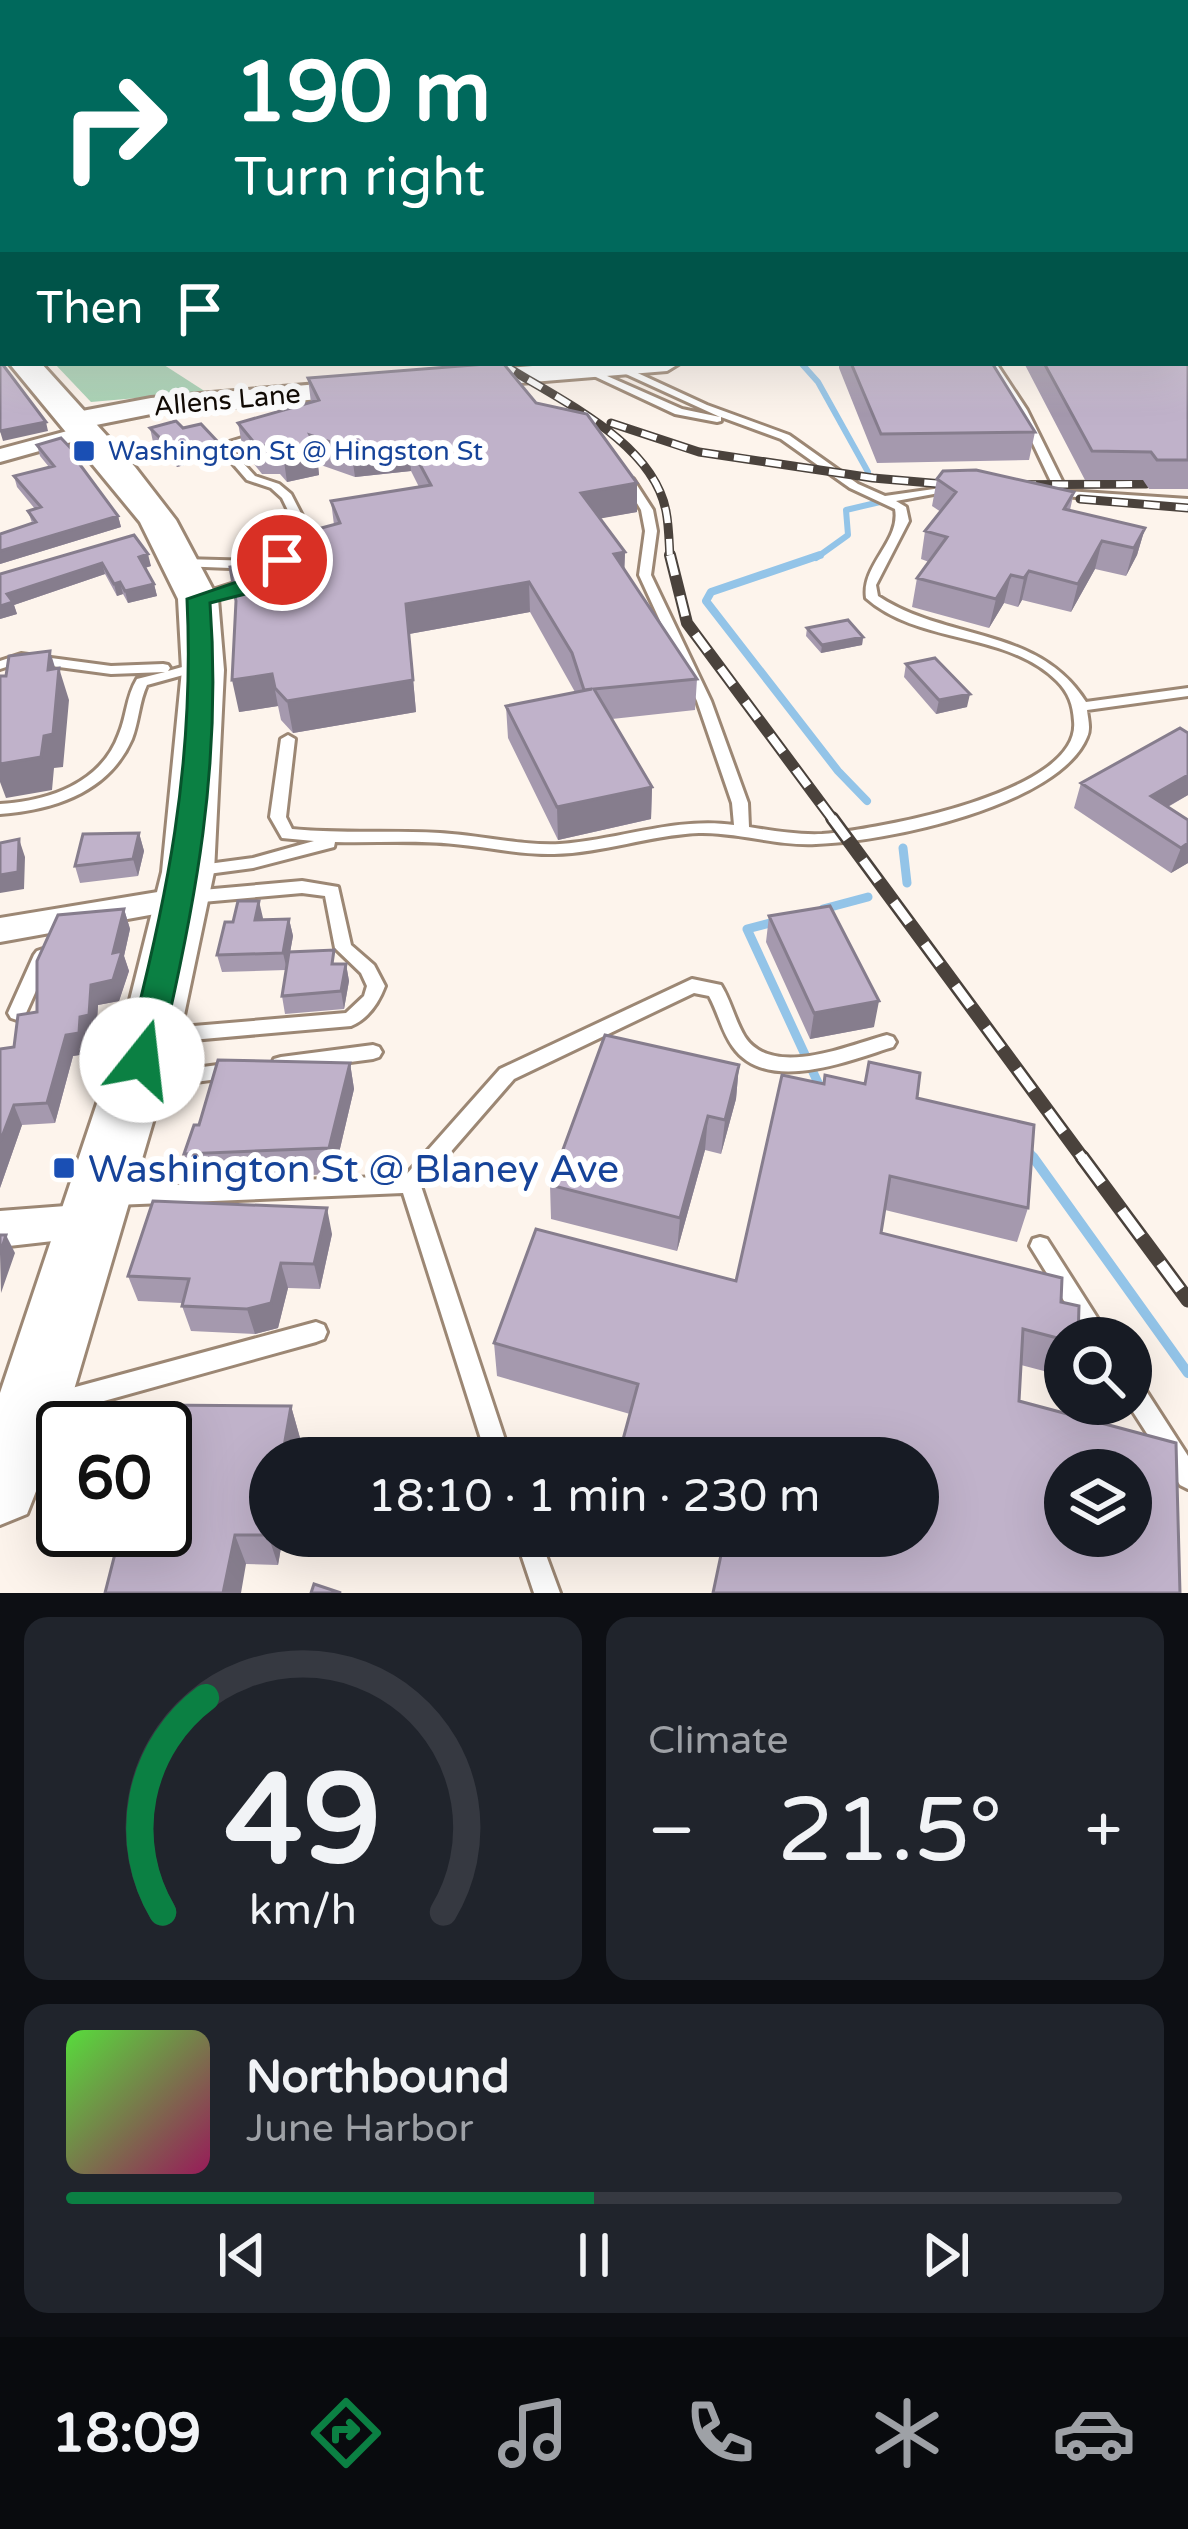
<!DOCTYPE html>
<html lang="en">
<head>
<meta charset="utf-8">
<style>
	body { margin:0; font-family:"Varela Round",sans-serif; background:#20242c; color:#f1f3f6; height:100vh; display:flex; flex-direction:column; font-size:45px; white-space:nowrap }
	* { box-sizing:border-box; margin:0 }
	p { font-size:39px; color:#9ea1a6 }
	.icon { flex:none; width:66px; height:66px; fill:none; stroke:currentColor; stroke-width:2; stroke-linecap:round; stroke-linejoin:round }
	.map { position:relative; height:1593px; overflow:hidden }
	.side { display:flex; flex-direction:column; gap:24px; padding:24px; background:#0d0f14; flex:1 }
	.side>* { flex:none }
	.guide { position:absolute; left:0px; top:0px; width:1188px; height:366px; box-shadow:0 12px 48px #0002; background:#00695c; color:#fff; overflow:hidden }
	.buttons { position:absolute; left:1044px; top:1317px; display:grid; gap:24px }
	.buttons a { display:grid; place-items:center; width:108px; height:108px; border-radius:50%; background:#171b24; box-shadow:0 12px 48px #0002; font-size:60px }
	.speed { position:absolute; left:36px; top:1401px; display:flex; gap:24px; font-size:60px; font-weight:700; text-align:center }
	.speed>* { display:grid; place-content:center; width:156px; height:156px; border-radius:50%; background:#171b24; box-shadow:0 12px 48px #0002; line-height:1 }
	.speed .limit { border:6px solid #111; border-radius:18px; background:#fff; color:#111 }
	.pin { position:absolute; display:grid; place-items:center; width:102px; height:102px; color:#fff; margin:-51px; border:6px solid #fff; border-radius:50%; box-shadow:0 3px 12px #0007 }
	.me { position:absolute; width:132px; margin:-66px; rotate:16deg; stroke-linejoin:round; filter:drop-shadow(0 0 9px #0008) }
	.turn { display:flex; align-items:center; gap:42px; height:252px; padding:0 36px; font-size:54px }
	.turn .icon { width:156px; height:156px; stroke-width:2.5 }
	.turn b { display:block; font-size:84px; line-height:102px }
	.then { display:flex; align-items:center; height:114px; padding:0 36px; background:#0003; gap:24px; font-size:45px }
	.big { font-size:90px; font-weight:600; line-height:1.1 }
	.side .tile { flex:1; display:flex; flex-direction:column; justify-content:center; gap:18px; min-width:0; padding:0 42px; border-radius:24px; background:#20242c }
	.side .dial { align-items:center; gap:0 }
	.dial svg { height:312px; overflow:visible; fill:none; stroke:#363941; stroke-width:7; stroke-linecap:round; text-anchor:middle }
	.dial text { fill:#f1f3f6; stroke:none }
	.song { display:flex; align-items:center; gap:36px }
	.cover { width:144px; height:144px; border-radius:18px; background:linear-gradient(135deg,hsl(110 70% 55%),hsl(330 70% 35%)) }
	.played { height:12px; border-radius:6px; background:linear-gradient(90deg,#0b8043 50%,#363941 50%) }
	.keys { display:flex; justify-content:space-around; direction:ltr }
	.heat { display:flex; justify-content:space-between; align-items:center; font-size:66px; direction:ltr }
	.side .tiles { flex:1; display:grid; gap:24px; grid-template-columns:1fr 1fr }
	.tile:last-child { grid-column:span 2 }
	.trip { position:absolute; left:249px; top:1437px; width:690px; height:120px; border-radius:60px; background:#171b24; box-shadow:0 12px 48px #0002; font-weight:600; line-height:120px; text-align:center }
	.menu { display:flex; height:192px; justify-content:space-around; align-items:center; background:#090b0e; color:#9ea1a6 }
	.menu .icon { width:84px; height:84px }
	.menu .selected { color:#0b8043 }
	.menu b { font-size:54px; color:#f1f3f6 }
	.map>svg:first-child { display:block }
	.green { fill:#a8d2b4 }
	.lines { fill:none; stroke-linecap:round; stroke-linejoin:round }
	.stream-far3 { stroke:#93c4e8; stroke-width:6 }
	.stream-far2 { stroke:#93c4e8; stroke-width:8 }
	.stream-far1 { stroke:#93c4e8; stroke-width:9 }
	.stream { stroke:#93c4e8; stroke-width:10 }
	.lane-casing { stroke:#9c8774; stroke-width:6 }
	.street-casing { stroke:#9c8774; stroke-width:6 }
	.secondary-casing { stroke:#9c8774; stroke-width:6 }
	.primary-casing { stroke:#9c8774; stroke-width:6 }
	.lane { fill:#fff; fill-rule:evenodd }
	.street { fill:#fff; fill-rule:evenodd }
	.secondary { fill:#fff; fill-rule:evenodd }
	.primary { fill:#fff; fill-rule:evenodd }
	.rail-far3-casing { stroke:#4a423c; stroke-width:9 }
	.rail-far2-casing { stroke:#4a423c; stroke-width:12 }
	.rail-far1-casing { stroke:#4a423c; stroke-width:14 }
	.rail-casing { stroke:#4a423c; stroke-width:15 }
	.rail-far3 { stroke:#fff; stroke-width:6; stroke-dasharray:16; stroke-linecap:butt }
	.rail-far2 { stroke:#fff; stroke-width:8; stroke-dasharray:21; stroke-linecap:butt }
	.rail-far1 { stroke:#fff; stroke-width:9; stroke-dasharray:26; stroke-linecap:butt }
	.rail { stroke:#fff; stroke-width:10; stroke-dasharray:33; stroke-linecap:butt }
	.wall { fill:#a599ae; fill-rule:evenodd }
	.shaded-wall { fill:#867d8d }
	.building { fill:#c0b2ca; stroke:#867d8d; stroke-width:3; fill-rule:evenodd }
	.route { fill:#0b8043; stroke:#07532c; stroke-width:3 }
	.transit-dot { fill:#1a4fb4; stroke:#fff; stroke-width:4.5 }
	.labels { text-anchor:middle; stroke-width:12; stroke-linejoin:round; paint-order:stroke }
	.far-street-label { font-size:27px; fill:#120b05; stroke:#fff }
	.far-transit-label { font-size:27px; fill:#164399; stroke:#fff; text-anchor:start }
	.near-transit-label { font-size:39px; fill:#164399; stroke:#fff; text-anchor:start }
</style>
</head>
<body>
<div class="map">
<svg width="1188" height="1593" viewBox="0 0 1188 1593">
	<rect width="100%" height="100%" fill="#fdf4ec"/>
	<path class="green" d="M54,363H161L206,392L91,402Z"/>
	<g class="lines">
		<path class="stream-far3" d="M801,363L818,382L868,472
			M816,558L848,535L846,510L880,502"/>
		<path class="stream-far2" d="M820,555L711,592L706,601L838,771L867,801"/>
		<path class="stream-far1" d="M903,848L907,883
			M823,909L868,897
			M774,922L747,929L819,1085
			M1027,1149L1035,1160"/>
		<path class="stream" d="M1033,1157L1188,1373"/>
		<g class="lane-casing">
			<path id="lane" d="M1185,196H1188V200H1185Z
				M0,199H3V203H0Z
				M1185,218H1188V223H1185Z
				M1185,288L1188,289V296L1185,295Z
				M986,363H996L1027,410L1067,491L1188,499V505L1049,495V491L1055,490L1017,410Z
				M618,364L707,405L789,435L858,484L885,496L955,486V490L896,501L906,507L909,521L876,585L878,596C948,642 1038,626 1086,702L1188,688V696L1087,710C1088,719 1091,729 1087,737C1059,806 885,842 816,844C776,846 738,832 699,833C650,835 603,853 554,854C521,855 488,847 454,844C415,840 375,843 335,842L334,847L253,868L193,876L187,875L185,871L187,867L193,866L253,858L314,841L282,838L270,817L281,739L288,735L295,739L286,817L292,829C342,834 391,830 440,833C480,835 520,846 560,844C619,840 674,817 734,825L732,803L697,701L639,575L645,531L641,510L624,481L629,478L633,479L653,510L657,531L651,575L711,701L748,803L749,827C774,831 798,835 822,834C875,830 1082,793 1074,721C1073,705 1069,693 1057,681C1007,631 919,645 866,598C861,565 901,541 895,509L850,488L781,439L721,417V421L717,422L675,414L581,370L589,368L682,409L720,417L615,369V365Z
				M259,433L264,436L263,438L237,446L233,452L255,476L279,484L291,494L310,531L302,553L298,554L292,550L298,531L282,498L271,488L247,480L223,452L229,442Z
				M183,559L259,561L270,570L265,581L201,602L197,601V595L256,576L258,571L256,569L179,566V560Z
				M21,654L111,666L163,664L168,665L170,668L168,671L200,662L207,666L205,669L147,685C139,702 139,721 132,739C109,792 54,810 0,814V804C48,801 101,784 119,734C127,715 126,697 137,679L165,672L111,674L22,662L0,669V661Z
				M302,881L338,887L351,945L374,965L385,986C379,1002 368,1019 351,1026L158,1043L152,1041L149,1036L152,1031L158,1029L346,1013L364,996L367,986L361,973L335,948L325,896L302,893L191,903L185,901L183,897L185,893L191,891Z
				M43,949L49,951L52,955L26,1013L23,1018L17,1020L11,1018L8,1013L34,955L37,951Z
				M692,979L721,985C731,1001 735,1021 745,1037C773,1079 849,1045 887,1035L893,1037L896,1042L893,1047C850,1060 767,1095 733,1047C722,1032 718,1012 709,996L694,993L514,1079L421,1186L511,1458H487L403,1193L115,1205L108,1202L105,1196L108,1190L115,1187L405,1176L500,1069Z
				M373,1045L379,1047L382,1052L379,1057L373,1059L281,1071L274,1069L272,1064L274,1059L281,1057Z
				M233,1063L240,1065L242,1070L240,1075L233,1077L150,1088L143,1086L141,1081L143,1076L150,1074Z
				M1040,1237L1047,1239L1110,1338H1087L1030,1246L1033,1239Z
				M316,1322L324,1325L327,1332L324,1339L316,1342L57,1414L49,1411L46,1403L49,1395L57,1392Z
				M1131,1377L1139,1380L1188,1456V1489L1180,1485L1128,1404H1131Z
				M515,1536H539L560,1593H534Z"/>
		</g>
		<g class="street-casing">
			<path id="street" d="M86,426L93,428V436L0,462V449Z
				M182,888L194,891L198,899L194,907L0,942V918Z
				M92,1204L106,1209L112,1222L106,1235L0,1247V1211Z"/>
		</g>
		<g class="secondary-casing">
			<path id="secondary" d="M1185,316H1188V332H1185Z
				M569,363H680L667,371L459,388L445,380L459,372Z
				M366,380L376,382L380,388L376,394L151,414L76,429L62,420L66,414L151,398Z"/>
		</g>
		<g class="primary-casing">
			<path id="primary" d="M9,363H41L135,467L176,520L218,599L224,670L214,872L183,1020L68,1410L27,1514L0,1525V1393L125,1020L162,872L182,670L178,599L140,522Z"/>
		</g>
		<use href="#lane" class="lane"/>
		<use href="#street" class="street"/>
		<use href="#secondary" class="secondary"/>
		<use href="#primary" class="primary"/>
		<g class="rail-far3-casing">
			<path id="rail-far3" d="M501,363C556,399 652,440 666,511C669,526 669,542 670,558
				M611,423L699,452L873,478L954,485L1146,484
				M1080,499L1188,508"/>
		</g>
		<g class="rail-far2-casing">
			<path id="rail-far2" d="M670,555L687,623L834,821"/>
		</g>
		<g class="rail-far1-casing">
			<path id="rail-far1" d="M832,818L1084,1160"/>
		</g>
		<g class="rail-casing">
			<path id="rail" d="M1082,1157L1188,1300"/>
		</g>
		<use href="#rail-far3" class="rail-far3"/>
		<use href="#rail-far2" class="rail-far2"/>
		<use href="#rail-far1" class="rail-far1"/>
		<use href="#rail" class="rail"/>
	</g>
	<path class="wall" d="M1188,343V489H1149L1143,480H1085L1024,363H1185Z
		M839,363H992L1035,432L1029,460L877,463L839,368Z
		M308,378L536,403L637,483V512L600,518L625,552L624,569L697,679L695,710L612,719L652,787L651,819L558,840L508,738L506,706L575,692L530,612L409,634L416,712L293,733L281,720L278,706L239,712L281,560L277,540L334,525L331,501L419,487L411,471L355,477L318,464L319,475L287,482L280,474H262L243,450L238,423L311,403Z
		M150,428H183L220,455L177,467L153,442Z
		M37,445L86,472L118,516L121,527L0,564V534L32,523L28,511L35,509L17,487L14,476L49,467L40,456Z
		M937,479L1074,492L1070,510L1145,528L1137,555L1126,576L1095,569L1071,612L1022,600L1018,607L1004,603L989,628L912,607L917,578L929,562L921,559L925,531L941,512L932,506Z
		M134,535L151,566L145,568L154,584L157,596L128,603L123,594L117,596L105,574L14,605L17,614L0,619V574Z
		M807,628L863,637L862,645L821,653L806,636Z
		M906,664L967,707L936,714L904,677Z
		M1188,733V795L1168,807L1188,863L1171,873L1074,808L1081,783Z
		M139,833L144,851L138,876L80,883L75,866Z
		M124,909L130,929L124,956L129,971L119,1001L98,1005L96,1036L87,1037L86,1054L73,1056L55,1123L22,1125L0,1188L14,1047L37,1012Z
		M769,916L874,1027L810,1039L766,942Z
		M263,918L262,920L289,919L293,936L290,952L337,964H346L349,981L344,1009L285,1014L282,996L286,970L222,972L217,955Z
		M869,1062L920,1073L917,1098L1034,1125L1028,1208L1017,1242L885,1210L881,1233L1062,1278L1061,1302L1079,1306L1078,1338H1065V1372L1063,1376L1021,1365L1019,1401L1176,1443L1180,1593H713L725,1538L719,1536H918V1458H618L630,1414L497,1376L494,1343L536,1229L736,1281L782,1075L824,1084L825,1075L865,1084ZM1065,1470H1131V1536H1065Z
		M350,1063L354,1089L334,1174L192,1180L184,1154Z
		M739,1065L736,1099L721,1154L705,1150L677,1251L551,1219L550,1185Z
		M332,1234L320,1289L288,1288L278,1328L255,1334L191,1331L182,1306V1303L138,1301L128,1276Z
		M291,1406L300,1438L278,1565L246,1564L105,1593Z"/>
	<path class="shaded-wall" d="M46,422L48,431L3,441L0,431Z
		M217,441L220,455L177,467L174,452Z
		M409,444L411,471L355,477L351,449Z
		M316,447L319,475L287,482L283,454Z
		M637,483V512L581,522V493Z
		M118,516L121,527L0,564V551Z
		M1145,528L1137,555L1126,576L1134,548Z
		M1102,541L1095,569L1071,612L1078,584Z
		M625,552L624,582L614,554Z
		M148,554L151,566L141,569L139,557Z
		M102,563L105,574L14,605L17,614L0,619V606L7,594Z
		M1029,571L1022,600L1018,607L1024,578Z
		M1011,575L1004,603L989,628L996,599Z
		M120,582L123,594L117,596L114,584Z
		M529,582L530,612L409,634L416,712L293,733L287,701L406,604Z
		M154,584L157,596L128,603L125,591Z
		M863,637L862,645L821,653L822,645Z
		M50,651L58,677L59,668L69,700L63,767L54,768L52,790L6,798L0,782V750L48,670Z
		M272,674L278,706L239,712L232,680Z
		M970,694L967,707L936,714L939,700Z
		M1188,775V795L1142,821L1151,796Z
		M652,787L651,819L558,840L557,807Z
		M139,833L144,851L138,876L133,859Z
		M19,839L25,857L24,889L0,893V875Z
		M1188,843V863L1171,873L1181,848Z
		M259,901L263,918L259,938L255,920Z
		M124,909L130,929L124,956L129,971L119,1001L98,1005L96,1036L87,1037L86,1054L73,1056L55,1123L47,1103L66,1035L80,1017L91,985L113,953Z
		M289,919L293,936L287,970L283,953Z
		M346,964L349,981L344,1009L341,991Z
		M879,1001L874,1027L810,1039L814,1013Z
		M350,1063L354,1089L334,1174L329,1148Z
		M739,1065L736,1099L721,1154L725,1120Z
		M14,1105L22,1125L0,1188V1142Z
		M708,1116L705,1150L677,1251L680,1218Z
		M327,1208L332,1234L320,1289L314,1264Z
		M6,1235L15,1253L1,1293L0,1254Z
		M281,1263L288,1288L278,1328L255,1334L247,1309Z
		M291,1406L300,1438L297,1458H282Z
		M270,1523V1536H283L278,1565L268,1535Z
		M235,1535L246,1564L241,1593H223Z"/>
	<path class="building" d="M1185,343H1188V460H1157L1151,452L1092,451L1044,363H1185Z
		M0,361L46,422L0,431Z
		M499,363H503L536,403L587,414L637,483L581,493L625,552L614,554L697,679L594,689L652,787L557,807L506,706L592,689L584,690L572,653L529,582L406,604L413,680L287,701L275,688L272,674L232,680L236,601L230,567L288,559L277,540L340,523L331,501L431,485L409,444L351,449L310,435L316,447L283,454L276,446H257L238,423L319,400L308,378Z
		M851,363H992L1035,432L881,434Z
		M176,421L183,428L201,424L217,441L174,452L150,428Z
		M61,438L83,461L78,462L118,516L0,551V534L36,522L28,511L41,507L14,476L54,466L37,445Z
		M976,470L1074,492L1064,509L1145,528L1134,548L1102,541L1078,584L1029,571L1024,578L1011,575L996,599L917,578L947,537L925,531L956,492L937,479L943,471Z
		M134,535L148,554L139,557L154,584L125,591L120,582L114,584L102,563L7,594L13,602L0,606V574Z
		M848,620L863,637L822,645L807,628Z
		M50,651L48,670L59,668L53,734L44,736L41,757L0,764V676H6L9,656Z
		M935,658L970,694L939,700L906,664Z
		M1180,728L1188,733V775L1151,796L1188,820V843L1181,848L1081,783Z
		M139,833L133,859L75,866L83,834Z
		M19,839L18,872L0,875V843Z
		M238,901H259L255,920L289,919L283,953L217,955L225,922H233Z
		M830,906L879,1001L814,1013L769,916Z
		M124,909L113,953L122,951L113,980L91,985L89,1015L80,1017L79,1033L66,1035L47,1103L14,1105L0,1142V1049L14,1047L18,1015L37,1012V961L58,915Z
		M334,950L332,964H346L341,991L282,996L289,952Z
		M605,1035L739,1065L725,1120L708,1116L680,1218L550,1185Z
		M218,1060L350,1063L329,1148L184,1154L194,1125H199Z
		M869,1062L920,1073L917,1098L1034,1125L1028,1208L890,1176L881,1233L1062,1278L1061,1302L1079,1306L1078,1338H1065V1340L1023,1329L1019,1401L1176,1443L1180,1593H713L725,1536H918V1458H618L638,1384L494,1343L536,1229L736,1281L782,1075L824,1084L825,1075L865,1084ZM1065,1470H1131V1536H1065Z
		M153,1201L327,1208L314,1264L281,1263L271,1303L247,1309L182,1306L189,1279L128,1276Z
		M0,1235H6L0,1254Z
		M152,1405L291,1406L282,1458H270V1523L268,1535H235L223,1593H105L121,1530H165V1428H147Z
		M314,1584L341,1593H311Z"/>
	<linearGradient id="sky" x2="0" y2="1"><stop stop-color="#86bae8"/><stop offset="0.46" stop-color="#fefaf6"/><stop offset="1" stop-color="#fefaf6" stop-opacity="0"/></linearGradient>
	<rect width="1188" height="414" fill="url(#sky)"/>
	<path class="route" d="M282,554L293,560L290,565L253,592L210,603C222,765 196,903 159,1060L154,1069L142,1073L130,1069L125,1060C167,902 195,763 187,599L237,582Z"/>
	<g class="transit-dot">
		<rect x="72" y="439" width="24" height="24" rx="6"/>
		<rect x="52" y="1156" width="24" height="24" rx="6"/>
	</g>
	<g class="labels">
		<g class="far-street-label">
			<text transform="translate(227 400) rotate(-5)" y="9">Allens Lane</text>
		</g>
		<g class="far-transit-label">
			<text x="108" y="460">Washington St @ Hingston St</text>
		</g>
		<g class="near-transit-label">
			<text x="88" y="1182">Washington St @ Blaney Ave</text>
		</g>
	</g>
</svg>
<div class="buttons">
<a><svg class="icon" aria-label="search" viewBox="0 0 24 24"><circle cx="10" cy="10" r="6"/><path d="M15 15l6 6"/></svg></a>
<a><svg class="icon" aria-label="layers" viewBox="0 0 24 24"><path d="M12 4l9 5-9 5-9-5zM3 14l9 5 9-5"/></svg></a>
</div>
<div class="speed"><div class="limit">60</div></div>
<div class="pin" style="left:282px;top:560px;background:#d93025"><svg class="icon" aria-label="arrive" viewBox="0 0 24 24"><path d="M6 21V4h12l-3 4 3 4H6"/></svg></div>
<svg class="me" style="left:142px;top:1060px" viewBox="-20 -20 40 40"><circle r="19" fill="#fff"/><path d="M0-13L10 11 0 6-10 11z" fill="#0b8043"/></svg>
<div class="trip">18:10 · 1 min · 230 m</div>
<div class="guide">
<div class="turn"><svg class="icon" aria-label="right" viewBox="0 0 24 24"><path d="M7 20v-9h11M14 6l5 5-5 5"/></svg><div><b>190 m</b>Turn right</div></div>
<div class="then">Then<svg class="icon" aria-label="arrive" viewBox="0 0 24 24"><path d="M6 21V4h12l-3 4 3 4H6"/></svg></div>
</div>
</div>
<section class="side">
<div class="tiles">
<div class="tile dial"><svg viewBox="0 0 100 80">
<path d="M14 69A42 42 0 1 1 86 69"/>
<path d="M14 69A42 42 0 0 1 25 14" stroke="#0b8043"/>
<text x="50" y="56" font-size="32" font-weight="700">49</text>
<text x="50" y="72" font-size="11">km/h</text>
</svg></div>
<div class="tile"><p>Climate</p>
<div class="heat"><a>−</a><b class="big">21.5°</b><a>+</a></div>
</div>
<div class="tile">
<div class="song"><i class="cover"></i><div><b>Northbound</b><p>June Harbor</p></div></div>
<div class="played"></div>
<div class="keys"><svg class="icon" aria-label="previous" viewBox="0 0 24 24"><path d="M18 5L8 12l10 7zM5 5v14"/></svg><svg class="icon" aria-label="pause" viewBox="0 0 24 24"><path d="M8 5v14M16 5v14"/></svg><svg class="icon" aria-label="next" viewBox="0 0 24 24"><path d="M6 5l10 7-10 7zM19 5v14"/></svg></div>
</div>
</div>
</section>
<nav class="menu">
<b>18:09</b>
<svg class="icon selected" aria-label="directions" viewBox="0 0 24 24"><path d="M12 3l9 9-9 9-9-9zM9 14v-3h6M13 9l2 2-2 2"/></svg>
<svg class="icon" aria-label="music" viewBox="0 0 24 24"><path d="M9 18V5l10-2v13"/><circle cx="6" cy="18" r="3"/><circle cx="16" cy="16" r="3"/></svg>
<svg class="icon" aria-label="phone" viewBox="0 0 24 24"><path d="M5 4h4l2 5-3 2q2 4 5 5l2-3 5 2v4C11 20 4 13 5 4z"/></svg>
<svg class="icon" aria-label="climate" viewBox="0 0 24 24"><path d="M12 3v18M4 7l16 10M4 17L20 7"/></svg>
<svg class="icon" aria-label="car" viewBox="0 0 24 24"><path d="M5 17H2v-5l4-1 3-4h7l3 4 3 1v5h-3M9 17h6M6 11h13"/><circle cx="7" cy="17" r="2"/><circle cx="17" cy="17" r="2"/></svg>
</nav>
</body>
</html>
